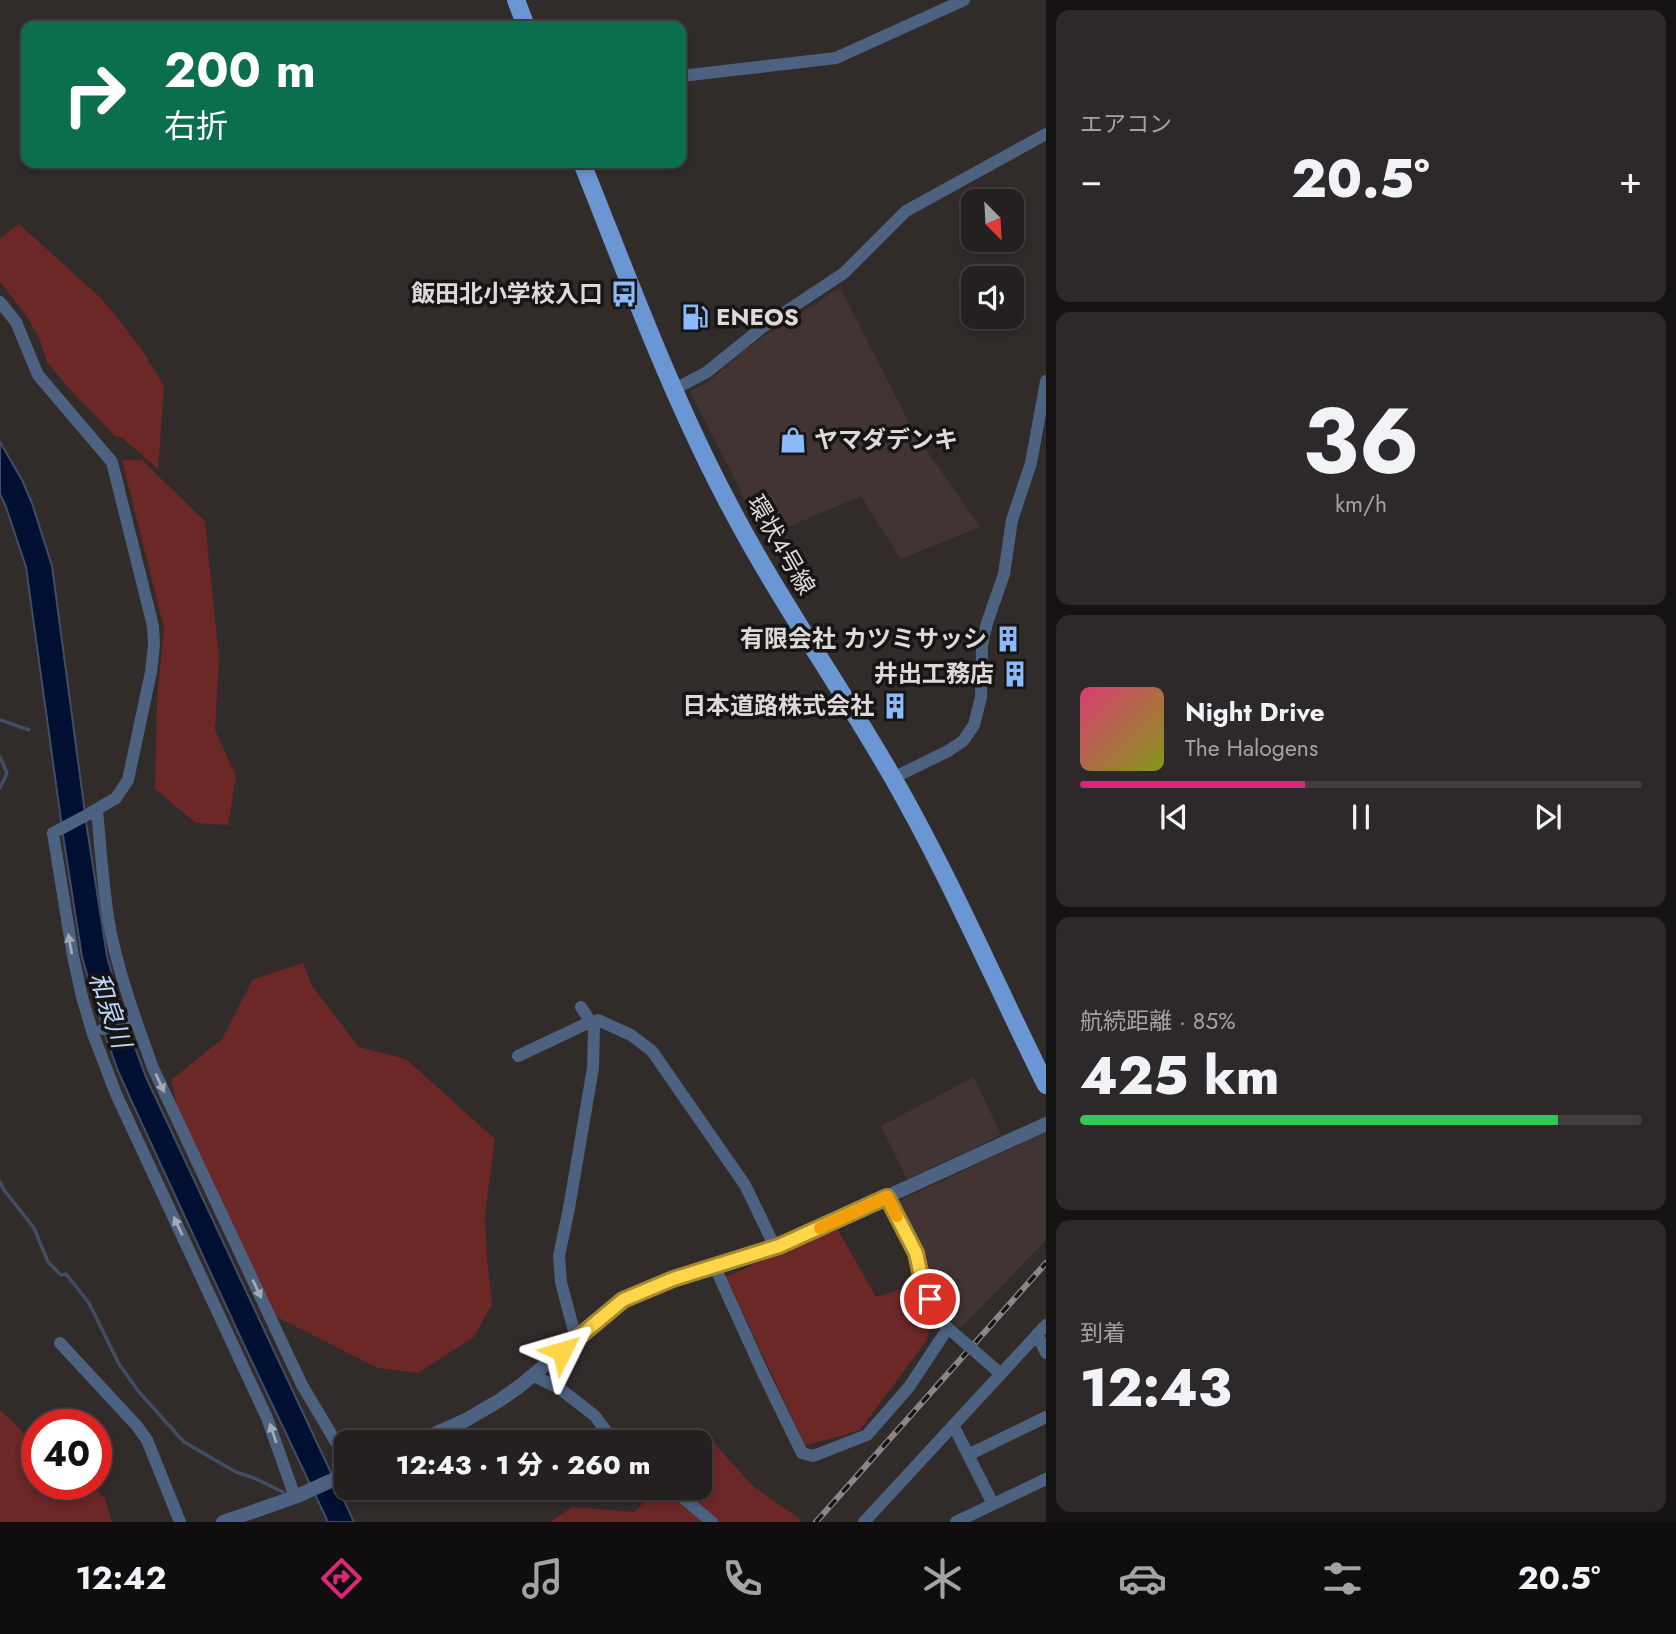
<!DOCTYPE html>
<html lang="ja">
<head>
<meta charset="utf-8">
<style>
	body { margin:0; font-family:Jost,"Noto Sans JP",sans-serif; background:#2d2829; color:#f1f3f6; height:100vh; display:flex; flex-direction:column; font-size:26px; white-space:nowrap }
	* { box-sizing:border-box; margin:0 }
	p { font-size:23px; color:#a3a3a5 }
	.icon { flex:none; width:38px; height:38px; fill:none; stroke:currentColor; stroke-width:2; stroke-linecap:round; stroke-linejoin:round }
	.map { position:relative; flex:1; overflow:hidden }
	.drawer { display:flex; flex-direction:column; gap:10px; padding:10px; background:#141212; width:630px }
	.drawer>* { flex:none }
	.hud { position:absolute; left:21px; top:21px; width:665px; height:147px; border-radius:14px; box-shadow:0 4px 10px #0003,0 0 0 2px #423e3e; background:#0b6e4f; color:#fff; overflow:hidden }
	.needle { width:46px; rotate:156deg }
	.controls { position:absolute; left:961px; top:189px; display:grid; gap:14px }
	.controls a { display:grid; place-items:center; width:63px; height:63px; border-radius:14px; background:#252020; box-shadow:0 4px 10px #0003,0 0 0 2px #423e3e; font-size:35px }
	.speed { position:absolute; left:21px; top:1409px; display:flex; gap:14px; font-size:35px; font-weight:700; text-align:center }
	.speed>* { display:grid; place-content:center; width:91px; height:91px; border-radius:50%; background:#252020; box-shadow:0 4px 10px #0003,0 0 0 2px #423e3e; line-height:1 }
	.speed .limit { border:10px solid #d22; background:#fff; color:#111 }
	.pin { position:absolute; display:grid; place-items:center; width:60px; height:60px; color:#fff; margin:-30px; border:4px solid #fff; border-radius:50%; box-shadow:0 2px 7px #0007 }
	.me { position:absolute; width:77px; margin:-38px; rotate:50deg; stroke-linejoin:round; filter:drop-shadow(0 0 5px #0008) }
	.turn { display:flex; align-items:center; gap:24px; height:147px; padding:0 28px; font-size:32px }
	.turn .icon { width:91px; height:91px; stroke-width:2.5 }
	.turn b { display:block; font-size:49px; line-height:60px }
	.big { font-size:52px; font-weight:800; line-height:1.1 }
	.drawer .widget { flex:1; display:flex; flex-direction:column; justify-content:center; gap:10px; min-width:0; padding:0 24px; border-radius:14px; background:#2d2829 }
	.drawer .dial { align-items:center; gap:0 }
	.dial b { font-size:91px; line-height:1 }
	.song { display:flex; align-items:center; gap:21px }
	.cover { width:84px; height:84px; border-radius:10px; background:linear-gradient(135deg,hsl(340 70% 55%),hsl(70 70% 35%)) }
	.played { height:7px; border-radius:4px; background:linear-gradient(90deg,#db2777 40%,#423e3e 40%) }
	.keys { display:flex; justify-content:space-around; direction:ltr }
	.heat { display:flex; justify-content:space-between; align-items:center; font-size:38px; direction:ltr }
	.charge { height:10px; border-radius:5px; background:linear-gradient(90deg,#34c759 85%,#423e3e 0) }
	.trip { position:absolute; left:334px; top:1430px; width:378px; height:70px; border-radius:14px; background:#252020; box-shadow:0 4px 10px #0003,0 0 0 2px #423e3e; font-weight:800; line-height:70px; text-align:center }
	.dock { display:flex; height:112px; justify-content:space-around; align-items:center; background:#0f0d0d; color:#a3a3a5 }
	.dock .icon { width:49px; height:49px }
	.dock .active { color:#db2777 }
	.dock b { font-size:32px; color:#f1f3f6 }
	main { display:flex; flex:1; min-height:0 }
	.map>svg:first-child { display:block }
	.built { fill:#413433 }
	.green { fill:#6c2727 }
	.water { fill:#001032; stroke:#424c64; stroke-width:2 }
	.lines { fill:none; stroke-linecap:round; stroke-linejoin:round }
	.stream { stroke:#424c64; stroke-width:3.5 }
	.minor { stroke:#4d6281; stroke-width:12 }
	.tertiary { stroke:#4d6281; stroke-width:14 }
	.primary { stroke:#6a96d4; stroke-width:18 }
	.rail-casing { stroke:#8c8786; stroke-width:6 }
	.rail { stroke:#171414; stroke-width:3.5; stroke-dasharray:10; stroke-linecap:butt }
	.minor-bridge { stroke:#4d6281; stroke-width:12 }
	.oneway { fill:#a3a9b5 }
	.route-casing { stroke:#a68a30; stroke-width:18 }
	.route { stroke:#ffd54a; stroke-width:12 }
	.slow { stroke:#f59e0b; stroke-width:12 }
	.labels { text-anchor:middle; stroke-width:7; stroke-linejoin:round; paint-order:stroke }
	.poi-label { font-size:24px; font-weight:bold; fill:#ddd9d8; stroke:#171414; text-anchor:end }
	.street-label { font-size:24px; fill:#ddd9d8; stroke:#171414 }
	.water-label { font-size:26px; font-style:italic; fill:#bbd6fd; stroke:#171414 }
</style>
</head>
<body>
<main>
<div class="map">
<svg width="1046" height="1522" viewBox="0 0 1046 1522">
	<rect width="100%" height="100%" fill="#312b2a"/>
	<path class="built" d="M840,288L915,434L980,527L901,559L861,496L764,537L757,527L738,485L690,392L713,378L742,352L767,334Z
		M974,1077L1001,1135L907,1179L881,1126Z
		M1046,1132V1240L961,1328L942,1314L931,1280L927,1257L897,1202Z"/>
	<path class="green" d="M19,224L102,299L141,348L164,386L158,469L121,437L115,436L74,394L47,362L40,340L26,315L0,282V238Z
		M122,460H142L205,521L219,659L215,730L236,776L228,825L196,823L155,789L157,700L164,628Z
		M303,963L312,986L359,1047L406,1059L495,1139L485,1215L487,1259L492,1304L474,1337L418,1373L378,1368L273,1315L188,1150L171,1080L222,1039L253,979Z
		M838,1230L876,1297L913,1285L929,1329L927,1340L860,1430L841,1436L805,1445L726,1277L797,1245Z
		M0,1410L16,1425L37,1449V1484H91L105,1499L112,1522H0Z
		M710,1439L753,1486L801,1520L799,1522H550L572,1507L634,1512L660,1488H700V1449Z"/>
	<path class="water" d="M0,442L22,480L32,503L52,566L87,828L107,956L123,1015L146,1077L354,1522H328L244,1345L131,1100L118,1071L103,1029L82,957L64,842L26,567L6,507L0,494Z"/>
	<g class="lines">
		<path class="stream" d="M0,720L29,730
			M0,757L7,773L0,788
			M0,1182L4,1190L34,1228L48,1262L61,1275L66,1274L89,1303L119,1364L139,1392L184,1442L236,1472L254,1478L283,1492"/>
		<path class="minor" d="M681,76L836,58L964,0
			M0,302L16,322L38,375L112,462L153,626L154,644L151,672L128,780L116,798L87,815L53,833L73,956L82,997L93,1034L116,1094L267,1418L295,1497
			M673,390L707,372L764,326L844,273L906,211L1046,134
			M893,778L948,751L963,741L974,725L981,697L982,645L987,623L1004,574L1012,520L1031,463L1046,381
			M97,810C101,851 103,893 111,934C121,980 137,1024 153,1068L302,1385L346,1459
			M581,1007L594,1027
			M103,1029L135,1020
			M518,1056L590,1022
			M714,1265L763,1373L802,1453L813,1456L867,1435L909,1387L948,1328L937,1318L922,1280L916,1253L887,1197
			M1037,1334L1046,1353
			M576,1339L561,1282L559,1256L569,1208L593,1068L594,1027L598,1020L631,1035L652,1051L745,1185L775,1247
			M60,1343L137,1426L147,1440L180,1522
			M532,1375L559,1388L595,1416L614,1442
			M953,1425L993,1504
			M968,1455L1046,1417
			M671,1488L712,1522
			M864,1522L1046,1325
			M956,1522L1046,1479"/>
		<path class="tertiary" d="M417,1442L466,1420L500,1400L520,1386L623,1300L673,1279L779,1246L1046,1124
			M223,1522L295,1497L346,1474"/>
		<path class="primary" d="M516,0L526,26
			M582,163C627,275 669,390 725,497C775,594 839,684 893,778C950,877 995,983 1046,1085"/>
		<g class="rail-casing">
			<path id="rail" d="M816,1522L1046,1263"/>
		</g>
		<use href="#rail" class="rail"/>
		<path class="minor-bridge" d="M948,1328L1001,1374"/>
	</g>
	<defs><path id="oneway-solid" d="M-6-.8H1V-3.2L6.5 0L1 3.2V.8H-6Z" transform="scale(1.75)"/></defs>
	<g class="oneway">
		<use href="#oneway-solid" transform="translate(70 944) rotate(-100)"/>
		<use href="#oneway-solid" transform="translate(160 1083) rotate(65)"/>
		<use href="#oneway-solid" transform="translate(178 1226) rotate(-115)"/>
		<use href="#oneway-solid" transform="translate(257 1289) rotate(65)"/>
		<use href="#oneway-solid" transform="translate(273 1433) rotate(-109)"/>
	</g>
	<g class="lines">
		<g class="route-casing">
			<path id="route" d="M562,1351L623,1300L673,1279L779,1246L887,1197L916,1253L922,1280L930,1299"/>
		</g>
		<use href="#route" class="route"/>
		<path class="slow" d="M820,1228L887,1197L897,1216"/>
	</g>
	<defs>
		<g id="bus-bare" transform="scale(2.1)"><path d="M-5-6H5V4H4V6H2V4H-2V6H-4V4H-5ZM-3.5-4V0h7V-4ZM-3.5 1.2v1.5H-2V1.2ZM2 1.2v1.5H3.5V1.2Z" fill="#8abafc" stroke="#171414" stroke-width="2.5" paint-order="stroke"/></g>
		<g id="fuel-bare" transform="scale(2.1)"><path d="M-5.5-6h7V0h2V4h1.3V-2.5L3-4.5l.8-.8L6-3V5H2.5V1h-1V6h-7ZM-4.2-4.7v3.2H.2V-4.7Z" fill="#8abafc" stroke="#171414" stroke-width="2.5" paint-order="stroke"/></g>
		<g id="shop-bare" transform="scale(2.1)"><path d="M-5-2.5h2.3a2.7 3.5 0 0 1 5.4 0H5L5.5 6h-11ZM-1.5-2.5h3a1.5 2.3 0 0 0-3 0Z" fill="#8abafc" stroke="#171414" stroke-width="2.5" paint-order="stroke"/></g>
		<g id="building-bare" transform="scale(2.1)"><path d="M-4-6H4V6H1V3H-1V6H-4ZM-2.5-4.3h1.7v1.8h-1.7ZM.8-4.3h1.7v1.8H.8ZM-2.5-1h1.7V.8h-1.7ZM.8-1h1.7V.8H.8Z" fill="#8abafc" stroke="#171414" stroke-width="2.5" paint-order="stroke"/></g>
	</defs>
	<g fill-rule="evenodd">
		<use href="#bus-bare" x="624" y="294"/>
		<use href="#fuel-bare" x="695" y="317"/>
		<use href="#shop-bare" x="793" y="440"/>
		<use href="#building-bare" x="1008" y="639"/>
		<use href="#building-bare" x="1015" y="674"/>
		<use href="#building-bare" x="895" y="706"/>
	</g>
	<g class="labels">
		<g class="poi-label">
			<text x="603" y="302">飯田北小学校入口</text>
			<text x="716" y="325" text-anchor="start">ENEOS</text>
			<text x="814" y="448" text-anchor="start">ヤマダデンキ</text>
			<text x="987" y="647">有限会社 カツミサッシ</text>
			<text x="994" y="682">井出工務店</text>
			<text x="874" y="714">日本道路株式会社</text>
		</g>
		<g class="street-label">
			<text transform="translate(781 545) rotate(60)" y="8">環状4号線</text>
		</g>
		<g class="water-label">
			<text transform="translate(110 1010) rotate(71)" y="9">和泉川</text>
		</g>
	</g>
</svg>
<div class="controls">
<a><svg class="needle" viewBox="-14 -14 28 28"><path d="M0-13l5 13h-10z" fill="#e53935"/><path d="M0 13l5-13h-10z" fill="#a3a3a5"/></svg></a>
<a><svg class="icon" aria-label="sound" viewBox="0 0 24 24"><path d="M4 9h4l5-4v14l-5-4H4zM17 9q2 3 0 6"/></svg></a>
</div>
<div class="speed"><div class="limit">40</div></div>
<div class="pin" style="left:930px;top:1299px;background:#d93025"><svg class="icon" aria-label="arrive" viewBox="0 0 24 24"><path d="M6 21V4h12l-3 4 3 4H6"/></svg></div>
<svg class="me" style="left:562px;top:1351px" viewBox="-20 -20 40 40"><path d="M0-17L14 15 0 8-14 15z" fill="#ffd54a" stroke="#fff" stroke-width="4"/></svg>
<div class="trip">12:43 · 1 分 · 260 m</div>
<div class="hud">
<div class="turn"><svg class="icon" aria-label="right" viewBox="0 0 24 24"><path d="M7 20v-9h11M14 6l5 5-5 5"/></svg><div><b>200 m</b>右折</div></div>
</div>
</div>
<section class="drawer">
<div class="widget"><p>エアコン</p>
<div class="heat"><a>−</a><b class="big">20.5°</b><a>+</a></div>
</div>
<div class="widget dial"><b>36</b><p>km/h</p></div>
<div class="widget">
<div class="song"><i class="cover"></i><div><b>Night Drive</b><p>The Halogens</p></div></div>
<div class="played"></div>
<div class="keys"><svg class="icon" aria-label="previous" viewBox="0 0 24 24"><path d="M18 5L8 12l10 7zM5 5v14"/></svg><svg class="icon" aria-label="pause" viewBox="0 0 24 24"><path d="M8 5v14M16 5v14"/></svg><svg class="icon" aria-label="next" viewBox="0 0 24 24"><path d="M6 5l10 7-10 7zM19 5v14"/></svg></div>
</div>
<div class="widget"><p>航続距離 · 85%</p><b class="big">425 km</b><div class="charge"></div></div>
<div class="widget"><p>到着</p><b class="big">12:43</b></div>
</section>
</main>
<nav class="dock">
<b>12:42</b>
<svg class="icon active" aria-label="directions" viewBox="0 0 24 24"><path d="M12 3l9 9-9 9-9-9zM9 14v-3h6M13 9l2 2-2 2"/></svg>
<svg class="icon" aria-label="music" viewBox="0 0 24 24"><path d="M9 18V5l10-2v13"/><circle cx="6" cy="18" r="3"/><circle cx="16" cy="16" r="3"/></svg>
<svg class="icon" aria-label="phone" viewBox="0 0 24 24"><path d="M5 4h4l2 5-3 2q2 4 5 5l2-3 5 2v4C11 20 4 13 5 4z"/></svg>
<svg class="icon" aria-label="climate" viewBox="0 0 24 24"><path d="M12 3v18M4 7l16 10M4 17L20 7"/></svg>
<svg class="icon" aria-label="car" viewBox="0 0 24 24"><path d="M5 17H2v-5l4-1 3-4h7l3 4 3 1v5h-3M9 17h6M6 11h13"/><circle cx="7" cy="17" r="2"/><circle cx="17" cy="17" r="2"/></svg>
<svg class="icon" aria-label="filters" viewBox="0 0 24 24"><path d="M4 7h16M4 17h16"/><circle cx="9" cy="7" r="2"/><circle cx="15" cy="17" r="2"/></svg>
<b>20.5°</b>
</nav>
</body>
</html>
